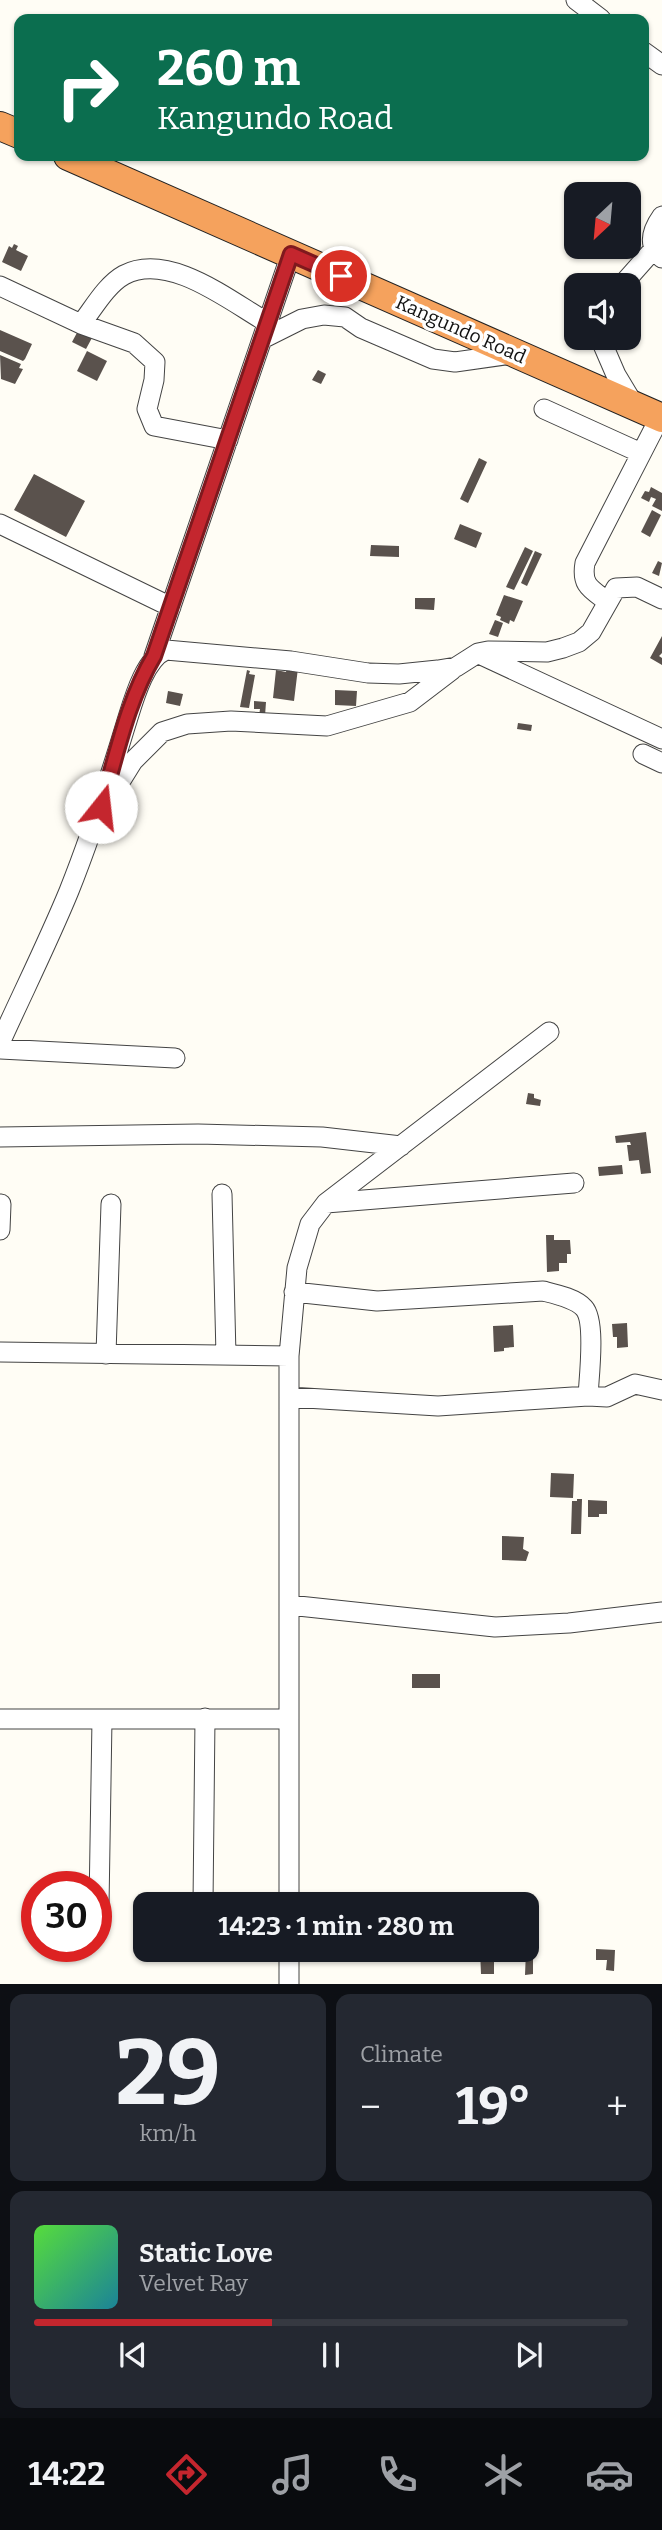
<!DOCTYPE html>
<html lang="en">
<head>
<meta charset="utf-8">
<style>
	body { margin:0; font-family:Bitter,serif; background:#242831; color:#f1f3f6; height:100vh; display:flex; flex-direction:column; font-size:26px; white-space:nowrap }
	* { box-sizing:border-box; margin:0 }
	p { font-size:23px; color:#9ea1a6 }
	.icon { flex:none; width:38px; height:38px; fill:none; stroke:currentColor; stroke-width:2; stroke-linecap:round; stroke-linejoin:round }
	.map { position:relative; height:1984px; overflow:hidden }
	.panel { display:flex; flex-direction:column; gap:10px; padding:10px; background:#0d0f14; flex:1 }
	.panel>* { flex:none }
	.guide { position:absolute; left:14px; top:14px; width:635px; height:147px; border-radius:14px; box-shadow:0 2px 5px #0004; background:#0b6e4f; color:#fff; overflow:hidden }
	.needle { width:46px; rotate:206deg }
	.tools { position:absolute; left:564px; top:182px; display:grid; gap:14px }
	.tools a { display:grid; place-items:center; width:77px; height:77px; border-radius:14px; background:#171b24; box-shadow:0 2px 5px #0004; font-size:35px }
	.speed { position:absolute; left:21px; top:1871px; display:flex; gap:14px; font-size:35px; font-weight:700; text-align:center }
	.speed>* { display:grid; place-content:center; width:91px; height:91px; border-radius:50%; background:#171b24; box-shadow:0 2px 5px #0004; line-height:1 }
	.speed .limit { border:10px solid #d22; background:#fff; color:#111 }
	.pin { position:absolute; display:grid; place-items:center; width:60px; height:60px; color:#fff; margin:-30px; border:4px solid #fff; border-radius:50%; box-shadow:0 2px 7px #0007 }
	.me { position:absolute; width:77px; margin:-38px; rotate:16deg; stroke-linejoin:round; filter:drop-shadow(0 0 5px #0008) }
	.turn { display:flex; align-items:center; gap:24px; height:147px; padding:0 28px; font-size:32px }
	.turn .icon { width:91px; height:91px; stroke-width:2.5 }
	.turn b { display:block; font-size:49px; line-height:60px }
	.big { font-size:52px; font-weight:700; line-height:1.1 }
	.panel .tile { flex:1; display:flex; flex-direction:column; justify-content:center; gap:10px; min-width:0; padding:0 24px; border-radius:14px; background:#242831 }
	.panel .dial { align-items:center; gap:0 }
	.dial b { font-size:91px; line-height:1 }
	.song { display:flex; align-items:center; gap:21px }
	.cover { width:84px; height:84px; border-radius:10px; background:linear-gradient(135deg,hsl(110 70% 55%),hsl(190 70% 35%)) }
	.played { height:7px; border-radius:4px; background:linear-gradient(90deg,#c4262e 40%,#363941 40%) }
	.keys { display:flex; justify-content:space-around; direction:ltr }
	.heat { display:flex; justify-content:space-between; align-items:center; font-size:38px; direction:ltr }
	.panel .tiles { flex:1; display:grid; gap:10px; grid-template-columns:1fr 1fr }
	.tile:last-child { grid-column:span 2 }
	.trip { position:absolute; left:133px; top:1892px; width:406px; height:70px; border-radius:14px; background:#171b24; box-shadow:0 2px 5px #0004; font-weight:700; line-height:70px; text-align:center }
	.tab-bar { display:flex; height:112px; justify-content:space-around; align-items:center; background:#090b0e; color:#9ea1a6 }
	.tab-bar .icon { width:49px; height:49px }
	.tab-bar .active { color:#c4262e }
	.tab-bar b { font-size:32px; color:#f1f3f6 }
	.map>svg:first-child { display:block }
	.building { fill:#5a524d }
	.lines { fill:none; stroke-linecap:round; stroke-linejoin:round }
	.minor-casing { stroke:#444; stroke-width:21 }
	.highway-casing { stroke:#222; stroke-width:30 }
	.minor { stroke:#fff; stroke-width:19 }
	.highway { stroke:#f5a25d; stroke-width:28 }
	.route-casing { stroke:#7f191e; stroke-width:18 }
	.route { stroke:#c4262e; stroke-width:12 }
	.labels { text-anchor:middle; stroke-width:7; stroke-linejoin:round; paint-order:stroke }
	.street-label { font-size:19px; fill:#111; stroke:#fff }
</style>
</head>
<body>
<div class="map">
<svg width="662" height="1984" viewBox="0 0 662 1984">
	<rect width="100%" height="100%" fill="#fffdf5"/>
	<path class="building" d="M14,244L18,246L16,250L28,256L21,271L2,262L9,246L12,248Z
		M79,329L93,336L86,349L72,342Z
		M0,330L32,344L25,359L23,361L0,351Z
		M87,351L107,361L97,381L77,371Z
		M0,355L21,364L19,368L23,369L15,384L1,379Z
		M318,370L326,374L321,384L312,380Z
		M479,458L487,462L468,503L460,499Z
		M34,474L85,501L66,537L14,510Z
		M651,487L662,493V511L652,506L656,499L651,497L649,502L641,498L645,491L649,492Z
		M652,510L661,515L650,537L641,532Z
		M460,524L482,533L476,548L454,539Z
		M371,545L399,546V557L370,556Z
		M525,547L533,551L514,590L506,587Z
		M535,551L542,554L527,586L521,583Z
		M658,561L662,563L659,576L652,573Z
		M504,595L523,601L514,622L510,620L509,624L500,620L501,617L496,615Z
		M415,598H435L434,610L415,609Z
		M495,620L503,623L498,637L489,634Z
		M662,636V653L659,656L662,658V665L650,658Z
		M287,667L298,668L294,701L273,698L276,670L286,672Z
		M247,670L250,671L249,674L255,675L249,708L240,707Z
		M335,690L357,691L356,706L335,705Z
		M168,691L183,694L180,706L166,703Z
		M254,701L266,702L265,716H259L260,709H254Z
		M518,723L532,725L531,731L517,729Z
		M528,1093L534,1094V1098L541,1100L540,1106L526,1104Z
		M646,1132L651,1173L641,1174L639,1160L629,1161L627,1145H631L630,1142L616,1143L615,1136Z
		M622,1165L623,1174L599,1176L598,1167Z
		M546,1235H554V1240H570L571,1254H567V1263H559V1271L547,1272Z
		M627,1323L628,1347L617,1348V1337H613L612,1324Z
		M513,1325L514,1347L504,1348V1351L494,1352L493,1326Z
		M551,1473L574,1474L573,1498L550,1497Z
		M577,1499H582L581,1534H571L572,1501H577Z
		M588,1500L607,1501V1514H599V1517H588Z
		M502,1536L524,1537L523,1549L529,1552L526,1561L502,1560Z
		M412,1674H440V1688H412Z
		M533,1949V1974L525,1975L526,1950Z
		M596,1949L615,1950L614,1971L606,1970L607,1960H596Z
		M480,1950H494V1974H481Z"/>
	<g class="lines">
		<g class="minor-casing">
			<path id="minor" d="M576,0L601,19
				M644,52L662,65
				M662,216C652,230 647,245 662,258
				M622,285L653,250
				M0,286L81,324L134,343L155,362L154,380L147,409L154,426L228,440
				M81,324C93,309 106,285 124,275C169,251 231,302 268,323
				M600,338L616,375L634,405
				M262,339L302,319L324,315L345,317L361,328L433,359L455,362L512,354
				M544,409L641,453
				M0,524L171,607
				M608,602C591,589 581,586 585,563L660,417
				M479,654L662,739
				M154,656L291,254
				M643,754L662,763
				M110,798L133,761L162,732L187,724L231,721L327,726L410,702L452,670
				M0,1043C23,992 48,942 69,891C91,836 109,780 126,724C133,702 144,659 166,650L291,661L368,673L399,674L438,670L456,667L478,653L488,651L547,652L563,648L579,642L591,632L616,588L637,587L662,599
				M0,1049L175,1058
				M0,1137L198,1134L322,1137L401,1146
				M222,1194L226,1355
				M326,1203L574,1183
				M0,1230L1,1204
				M294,1292L377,1301L543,1291C555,1294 575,1298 584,1308C596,1321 589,1377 588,1396
				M0,1352L289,1356
				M106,1354L111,1204
				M289,1397L438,1406L588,1396L607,1397L635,1384L662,1390
				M289,1605L495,1627L569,1623L662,1612
				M0,1719H289
				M203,1904L205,1718
				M289,1904V1356L297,1268L310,1224L326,1203L549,1032
				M99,1906L102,1719
				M289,1984V1950"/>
		</g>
		<g class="highway-casing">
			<path id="highway" d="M0,126L19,134
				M68,156L662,418"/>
		</g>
		<use href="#minor" class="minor"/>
		<use href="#highway" class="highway"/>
	</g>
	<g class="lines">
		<g class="route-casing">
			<path id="route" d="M101,807C116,758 127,701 154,656L291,254L341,276"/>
		</g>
		<use href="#route" class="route"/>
	</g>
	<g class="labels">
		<g class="street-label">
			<text transform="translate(461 329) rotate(24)" y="7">Kangundo Road</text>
		</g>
	</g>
</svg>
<div class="tools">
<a><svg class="needle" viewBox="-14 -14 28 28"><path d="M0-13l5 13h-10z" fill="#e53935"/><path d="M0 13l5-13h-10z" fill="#9ea1a6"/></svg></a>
<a><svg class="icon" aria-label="sound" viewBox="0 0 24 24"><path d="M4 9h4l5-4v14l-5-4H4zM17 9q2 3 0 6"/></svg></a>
</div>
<div class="speed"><div class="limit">30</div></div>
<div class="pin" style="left:341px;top:276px;background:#d93025"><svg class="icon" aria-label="arrive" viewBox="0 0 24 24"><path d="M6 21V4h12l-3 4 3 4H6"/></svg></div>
<svg class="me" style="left:101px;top:807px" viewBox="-20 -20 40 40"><circle r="19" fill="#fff"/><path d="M0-13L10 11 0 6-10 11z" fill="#c4262e"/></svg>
<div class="trip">14:23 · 1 min · 280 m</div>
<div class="guide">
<div class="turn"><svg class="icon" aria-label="right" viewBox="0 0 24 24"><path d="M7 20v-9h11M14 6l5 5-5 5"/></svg><div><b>260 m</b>Kangundo Road</div></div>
</div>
</div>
<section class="panel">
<div class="tiles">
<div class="tile dial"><b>29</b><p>km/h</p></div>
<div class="tile"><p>Climate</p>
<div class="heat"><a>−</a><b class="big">19°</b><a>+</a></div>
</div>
<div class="tile">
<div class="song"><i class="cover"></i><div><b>Static Love</b><p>Velvet Ray</p></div></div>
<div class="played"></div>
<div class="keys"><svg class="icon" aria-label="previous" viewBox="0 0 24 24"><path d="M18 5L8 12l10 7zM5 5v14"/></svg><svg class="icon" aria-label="pause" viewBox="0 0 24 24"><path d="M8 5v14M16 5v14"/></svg><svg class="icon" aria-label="next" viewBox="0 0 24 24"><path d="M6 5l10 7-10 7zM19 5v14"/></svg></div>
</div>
</div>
</section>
<nav class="tab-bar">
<b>14:22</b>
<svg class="icon active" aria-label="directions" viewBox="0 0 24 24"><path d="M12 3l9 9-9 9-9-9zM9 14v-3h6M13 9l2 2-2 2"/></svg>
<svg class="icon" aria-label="music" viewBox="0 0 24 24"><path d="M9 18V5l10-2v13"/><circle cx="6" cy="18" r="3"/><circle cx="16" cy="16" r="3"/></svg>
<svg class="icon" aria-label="phone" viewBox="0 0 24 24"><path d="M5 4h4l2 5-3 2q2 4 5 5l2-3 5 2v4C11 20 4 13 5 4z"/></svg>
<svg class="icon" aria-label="climate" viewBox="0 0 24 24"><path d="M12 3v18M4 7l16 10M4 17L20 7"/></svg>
<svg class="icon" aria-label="car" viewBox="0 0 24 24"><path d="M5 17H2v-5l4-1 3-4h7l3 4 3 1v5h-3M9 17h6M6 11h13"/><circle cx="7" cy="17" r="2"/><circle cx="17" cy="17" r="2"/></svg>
</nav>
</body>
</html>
